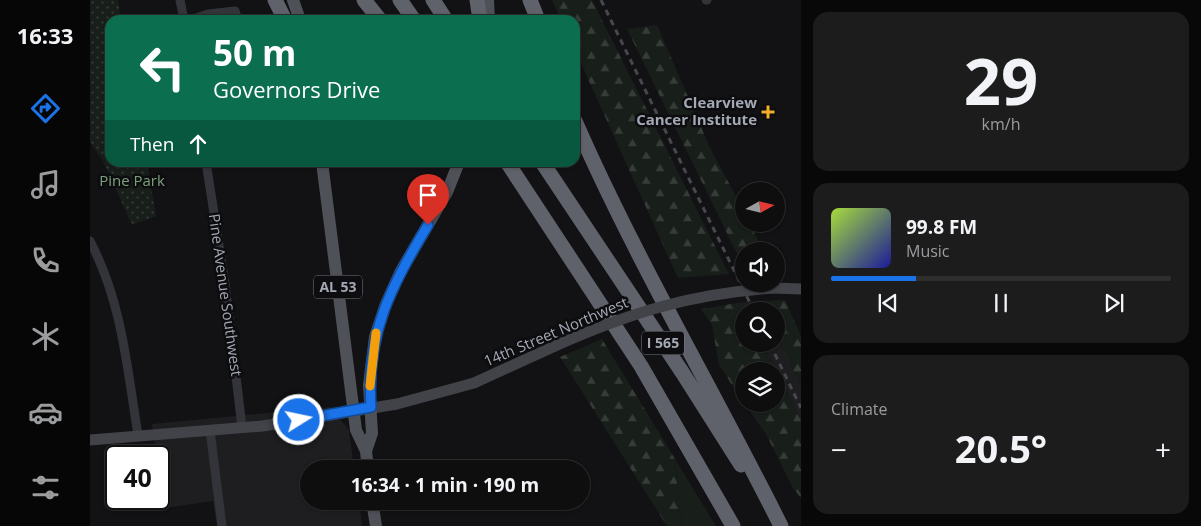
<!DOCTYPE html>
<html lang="en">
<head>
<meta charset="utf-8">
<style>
	body { margin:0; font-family:"Open Sans",sans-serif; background:#1c1c1d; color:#f1f3f6; height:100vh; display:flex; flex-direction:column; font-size:19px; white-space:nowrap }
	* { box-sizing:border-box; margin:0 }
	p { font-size:16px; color:#9b9c9e }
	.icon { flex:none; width:28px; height:28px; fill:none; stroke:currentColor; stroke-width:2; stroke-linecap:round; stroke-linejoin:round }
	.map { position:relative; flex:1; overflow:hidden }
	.drawer { display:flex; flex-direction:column; gap:12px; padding:12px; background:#080808; width:400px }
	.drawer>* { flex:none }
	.banner { position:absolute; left:15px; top:15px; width:475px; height:152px; border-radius:15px; box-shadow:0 1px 4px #0004,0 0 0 1px #2e2e2f; background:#0b6e4f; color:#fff; overflow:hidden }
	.needle { width:32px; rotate:82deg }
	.fabs { position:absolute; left:645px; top:182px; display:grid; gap:10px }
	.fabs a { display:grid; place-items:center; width:50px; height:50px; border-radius:50%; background:#0e0e0f; box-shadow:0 1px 4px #0004,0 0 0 1px #2e2e2f; font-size:25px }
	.speed { position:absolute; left:15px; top:445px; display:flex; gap:10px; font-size:25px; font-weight:700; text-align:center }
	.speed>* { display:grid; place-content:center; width:65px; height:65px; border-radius:50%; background:#0e0e0f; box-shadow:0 1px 4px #0004,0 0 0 1px #2e2e2f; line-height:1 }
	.speed .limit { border:2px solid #111; border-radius:8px; background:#fff; color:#111 }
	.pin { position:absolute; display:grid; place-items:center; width:42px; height:42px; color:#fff; margin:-51px -21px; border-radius:50% 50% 50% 0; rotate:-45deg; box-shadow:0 0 5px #0007 }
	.pin .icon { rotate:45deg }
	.me { position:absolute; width:55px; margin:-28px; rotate:80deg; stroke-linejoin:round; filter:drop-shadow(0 0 4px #0008) }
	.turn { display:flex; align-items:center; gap:18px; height:105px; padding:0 25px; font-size:22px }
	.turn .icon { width:65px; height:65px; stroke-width:2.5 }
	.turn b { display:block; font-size:35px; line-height:42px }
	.then { display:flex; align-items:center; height:48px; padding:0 25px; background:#0003; gap:10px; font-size:19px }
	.big { font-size:38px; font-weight:700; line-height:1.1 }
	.drawer .tile { flex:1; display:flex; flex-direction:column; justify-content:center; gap:8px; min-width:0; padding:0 18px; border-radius:15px; background:#1c1c1d }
	.drawer .dial { align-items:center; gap:0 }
	.dial b { font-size:65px; line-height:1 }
	.song { display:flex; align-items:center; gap:15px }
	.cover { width:60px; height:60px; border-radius:8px; background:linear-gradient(135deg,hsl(80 70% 55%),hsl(240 70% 35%)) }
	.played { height:5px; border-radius:2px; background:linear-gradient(90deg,#1a73e8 25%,#2e2e2f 25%) }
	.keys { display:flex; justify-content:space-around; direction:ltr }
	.heat { display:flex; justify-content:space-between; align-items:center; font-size:28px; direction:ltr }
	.trip { position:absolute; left:210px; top:460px; width:290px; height:50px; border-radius:25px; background:#0e0e0f; box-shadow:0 1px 4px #0004,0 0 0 1px #2e2e2f; font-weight:700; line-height:50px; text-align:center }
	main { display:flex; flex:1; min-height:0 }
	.tabs { display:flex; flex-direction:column; width:90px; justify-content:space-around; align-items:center; background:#060606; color:#9b9c9e }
	.tabs .icon { width:35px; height:35px }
	.tabs .active { color:#1a73e8 }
	.tabs b { font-size:22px; color:#f1f3f6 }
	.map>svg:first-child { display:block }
	.built { fill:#1e1e21 }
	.green { fill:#181e19 }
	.forest { fill:url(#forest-firs) }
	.park { fill:url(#park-dots) }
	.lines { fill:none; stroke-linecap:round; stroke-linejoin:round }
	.street { stroke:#333439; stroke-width:9 }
	.secondary { stroke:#414349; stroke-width:11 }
	.primary { stroke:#4f5158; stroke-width:12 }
	.highway { stroke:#5f626a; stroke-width:15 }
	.rail { stroke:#46484e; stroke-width:3; stroke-dasharray:6 5; stroke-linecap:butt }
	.secondary-bridge { stroke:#414349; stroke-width:11 }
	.route-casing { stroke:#114b97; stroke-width:12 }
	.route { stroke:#1a73e8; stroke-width:9 }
	.slow { stroke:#f59e0b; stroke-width:9 }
	.poi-dot { fill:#f2af2b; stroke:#0d0d0f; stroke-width:2 }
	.labels { text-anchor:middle; stroke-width:5; stroke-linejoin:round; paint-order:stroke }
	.shield { fill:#0d0d0f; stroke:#767a82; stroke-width:1 }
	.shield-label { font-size:14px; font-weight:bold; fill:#a3a8b4 }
	.poi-label { font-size:15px; font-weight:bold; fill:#a3a8b4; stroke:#0d0d0f; text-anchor:end }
	.park-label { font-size:15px; fill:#7aa07c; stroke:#0d0d0f }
	.street-label { font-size:15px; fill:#a3a8b4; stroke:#0d0d0f }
</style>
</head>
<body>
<main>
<nav class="tabs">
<b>16:33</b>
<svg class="icon active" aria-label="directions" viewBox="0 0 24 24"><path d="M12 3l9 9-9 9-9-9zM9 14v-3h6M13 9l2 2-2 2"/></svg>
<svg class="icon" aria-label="music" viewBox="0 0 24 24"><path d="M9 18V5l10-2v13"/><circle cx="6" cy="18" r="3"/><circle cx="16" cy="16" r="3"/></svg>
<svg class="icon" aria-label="phone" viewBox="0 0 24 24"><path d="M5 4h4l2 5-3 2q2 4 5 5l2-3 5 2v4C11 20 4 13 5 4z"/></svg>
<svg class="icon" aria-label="climate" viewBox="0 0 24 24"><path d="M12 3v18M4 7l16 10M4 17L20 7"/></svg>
<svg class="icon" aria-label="car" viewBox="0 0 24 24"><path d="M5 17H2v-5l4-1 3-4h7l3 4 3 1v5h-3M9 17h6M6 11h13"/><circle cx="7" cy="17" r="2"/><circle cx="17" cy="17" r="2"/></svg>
<svg class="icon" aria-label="filters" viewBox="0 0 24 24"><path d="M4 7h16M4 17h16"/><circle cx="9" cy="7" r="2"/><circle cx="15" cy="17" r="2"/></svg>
</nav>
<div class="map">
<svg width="711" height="526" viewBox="0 0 711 526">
	<defs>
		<pattern id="forest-firs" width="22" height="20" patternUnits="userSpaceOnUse" patternTransform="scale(1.25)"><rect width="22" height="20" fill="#181e19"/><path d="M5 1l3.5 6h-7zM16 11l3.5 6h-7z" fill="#363c38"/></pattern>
		<pattern id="park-dots" width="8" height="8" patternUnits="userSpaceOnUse" patternTransform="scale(1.25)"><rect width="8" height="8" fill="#181e19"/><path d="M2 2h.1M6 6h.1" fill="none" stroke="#363c38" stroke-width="1.8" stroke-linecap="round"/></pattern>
	</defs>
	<rect width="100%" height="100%" fill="#121214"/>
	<path class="built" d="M670,301L675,311H657L653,302Z
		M686,335L711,386V421L673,344H686Z
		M240,407L259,430L264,469H219V501H269L272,526H127L123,501L75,508L62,424Z"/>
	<path class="green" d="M585,459L626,526H591Z"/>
	<path class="forest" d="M462,0H502L639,274L588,278L485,50V20H471Z
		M567,25L621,150L654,211V224H660L673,251H654V268L537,29Z
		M695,300L711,336V386L686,335V311H675L670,301Z
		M653,302L657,311H654V344H673L711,421V498L703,488L676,434L655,404H686V371H654V403L629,365L622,325L611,309Z
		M512,339L585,459L591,526H577L470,357Z"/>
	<path class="park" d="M0,0H28L31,20H20V162L57,163L66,216L42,225L13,161L0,142Z"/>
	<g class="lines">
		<path class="street" d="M90,0L94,20
			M616,0H617
			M100,20L118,14L145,11L148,20
			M116,162L135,284L152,427
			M0,241C32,302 37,367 48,435
			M120,430L132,526"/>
		<path class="secondary" d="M684,288L711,289
			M0,440L173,426L307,404L384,383L465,346"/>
		<path class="primary" d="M203,0L210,20
			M398,0L399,20
			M232,162L266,430L276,451L278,469
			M276,451L282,433L279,385L285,337L296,304L311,271L357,192L369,162
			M282,501L286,526"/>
		<path class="highway" d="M185,0L195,20
			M274,0L290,20
			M310,0L324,20
			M343,0L356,20
			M387,0L390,20
			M440,0L448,20
			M485,121C546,260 623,390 691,526
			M417,162L551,366L643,526
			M452,162L592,372L651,465"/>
		<path class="rail" d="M511,0L664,311
			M680,344L711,408"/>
		<path class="secondary-bridge" d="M465,346C542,312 600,294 684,288"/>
	</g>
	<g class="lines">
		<g class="route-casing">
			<path id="route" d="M209,420L281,407C276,332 301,287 338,225"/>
		</g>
		<use href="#route" class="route"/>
		<path class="slow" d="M280,386L286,333"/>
	</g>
	<path class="poi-dot" d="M675.5 104.5h5v5h5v5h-5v5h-5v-5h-5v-5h5z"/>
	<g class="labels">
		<g class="shield">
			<rect x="224" y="275.5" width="48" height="23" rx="4"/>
			<rect x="552" y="331.5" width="42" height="23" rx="4"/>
		</g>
		<g class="shield-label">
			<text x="248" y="292">AL 53</text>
			<text x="573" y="348">I 565</text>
		</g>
		<g class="poi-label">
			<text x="667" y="108">Clearview<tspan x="667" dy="17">Cancer Institute</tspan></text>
		</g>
		<g class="park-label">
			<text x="42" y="186">Pine Park</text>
		</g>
		<g class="street-label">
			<text transform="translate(135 295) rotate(82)" y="5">Pine Avenue Southwest</text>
			<text transform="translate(466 332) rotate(-23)" y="5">14th Street Northwest</text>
		</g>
	</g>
</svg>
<div class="fabs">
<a><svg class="needle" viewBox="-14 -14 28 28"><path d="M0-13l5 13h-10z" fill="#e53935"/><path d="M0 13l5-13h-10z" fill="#9b9c9e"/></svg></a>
<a><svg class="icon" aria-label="sound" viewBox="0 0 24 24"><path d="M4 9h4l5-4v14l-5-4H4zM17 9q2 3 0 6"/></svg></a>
<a><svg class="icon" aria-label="search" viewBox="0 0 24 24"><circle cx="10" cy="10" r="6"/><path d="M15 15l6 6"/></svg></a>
<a><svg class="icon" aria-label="layers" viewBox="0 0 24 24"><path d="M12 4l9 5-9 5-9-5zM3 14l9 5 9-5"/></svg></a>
</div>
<div class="speed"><div class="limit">40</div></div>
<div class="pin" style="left:338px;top:225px;background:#d93025"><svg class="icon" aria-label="arrive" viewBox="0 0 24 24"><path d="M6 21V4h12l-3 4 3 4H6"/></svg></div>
<svg class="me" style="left:209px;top:420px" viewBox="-20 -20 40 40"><circle r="17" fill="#1a73e8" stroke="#fff" stroke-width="3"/><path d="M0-11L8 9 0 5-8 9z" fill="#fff"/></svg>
<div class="trip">16:34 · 1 min · 190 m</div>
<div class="banner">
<div class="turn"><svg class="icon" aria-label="left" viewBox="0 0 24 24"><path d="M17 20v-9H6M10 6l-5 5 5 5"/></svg><div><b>50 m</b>Governors Drive</div></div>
<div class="then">Then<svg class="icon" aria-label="ahead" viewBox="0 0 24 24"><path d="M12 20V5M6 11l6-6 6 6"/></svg></div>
</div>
</div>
<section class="drawer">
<div class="tile dial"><b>29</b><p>km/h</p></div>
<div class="tile">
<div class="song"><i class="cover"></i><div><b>99.8 FM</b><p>Music</p></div></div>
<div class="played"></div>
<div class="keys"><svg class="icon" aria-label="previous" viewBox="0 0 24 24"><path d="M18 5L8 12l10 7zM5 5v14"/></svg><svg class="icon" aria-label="pause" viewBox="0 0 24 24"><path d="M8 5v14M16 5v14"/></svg><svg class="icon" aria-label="next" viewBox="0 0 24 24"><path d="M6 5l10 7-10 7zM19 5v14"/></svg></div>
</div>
<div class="tile"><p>Climate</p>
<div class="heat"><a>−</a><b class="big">20.5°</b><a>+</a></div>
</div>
</section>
</main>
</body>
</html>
